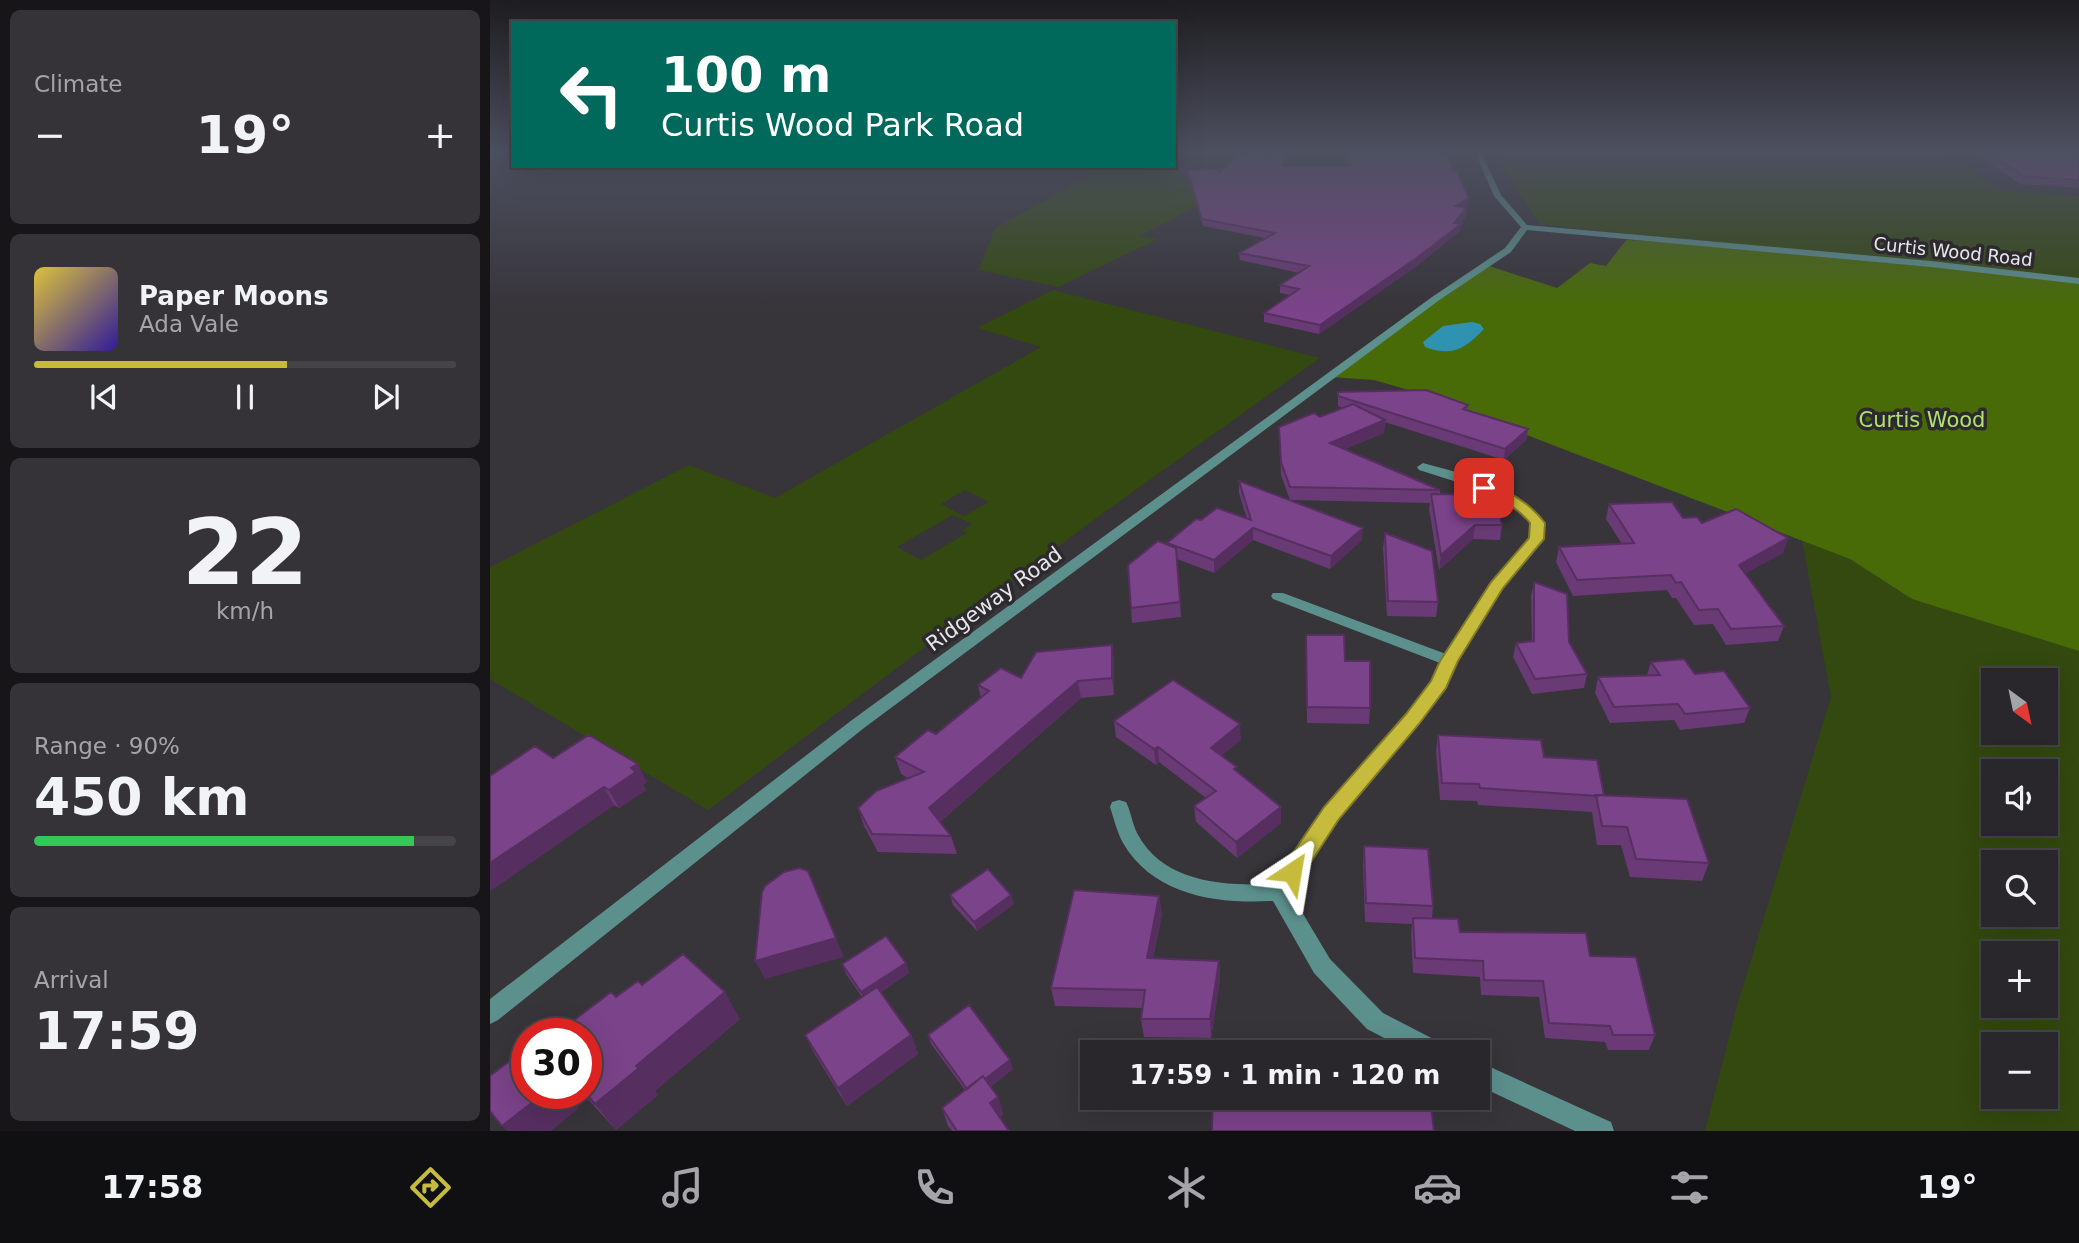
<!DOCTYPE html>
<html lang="en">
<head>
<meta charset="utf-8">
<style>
	body { margin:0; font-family:"DejaVu Sans",sans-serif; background:#353338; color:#f1f3f6; height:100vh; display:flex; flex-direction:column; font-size:26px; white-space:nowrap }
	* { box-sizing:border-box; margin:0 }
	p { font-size:23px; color:#a5a5a9 }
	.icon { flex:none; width:38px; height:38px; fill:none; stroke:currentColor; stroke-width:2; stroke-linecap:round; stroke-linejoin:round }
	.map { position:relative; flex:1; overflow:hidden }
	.drawer { display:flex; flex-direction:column; gap:10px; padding:10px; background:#171518; width:490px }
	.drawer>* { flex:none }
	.banner { position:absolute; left:21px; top:21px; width:665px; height:147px; border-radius:0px; box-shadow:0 7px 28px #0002,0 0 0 2px #454448; background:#00695c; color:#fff; overflow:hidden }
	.needle { width:46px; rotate:147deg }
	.buttons { position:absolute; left:1491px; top:668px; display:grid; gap:14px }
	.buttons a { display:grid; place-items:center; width:77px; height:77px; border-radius:0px; background:#29272c; box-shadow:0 7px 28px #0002,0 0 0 2px #454448; font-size:35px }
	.speed { position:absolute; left:21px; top:1018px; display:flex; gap:14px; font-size:35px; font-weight:700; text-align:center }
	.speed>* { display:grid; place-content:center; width:91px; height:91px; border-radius:50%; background:#29272c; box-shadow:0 7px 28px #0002,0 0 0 2px #454448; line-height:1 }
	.speed .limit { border:10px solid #d22; background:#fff; color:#111 }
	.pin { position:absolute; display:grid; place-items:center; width:60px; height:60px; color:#fff; margin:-30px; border-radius:14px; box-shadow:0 4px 10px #0006 }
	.me { position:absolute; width:77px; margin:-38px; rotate:33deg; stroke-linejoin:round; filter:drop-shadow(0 0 5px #0008) }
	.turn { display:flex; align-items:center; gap:24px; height:147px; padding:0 35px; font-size:32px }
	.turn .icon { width:91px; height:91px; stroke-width:2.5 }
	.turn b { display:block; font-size:49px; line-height:60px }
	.big { font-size:52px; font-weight:700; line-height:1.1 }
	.drawer .tile { flex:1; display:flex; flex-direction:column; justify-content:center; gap:10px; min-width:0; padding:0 24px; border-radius:10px; background:#353338 }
	.drawer .dial { align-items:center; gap:0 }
	.dial b { font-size:91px; line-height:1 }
	.song { display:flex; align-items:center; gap:21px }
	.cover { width:84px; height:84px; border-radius:10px; background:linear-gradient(135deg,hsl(50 70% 55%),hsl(250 70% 35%)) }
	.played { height:7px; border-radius:4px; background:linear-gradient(90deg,#c6bb3c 60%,#454448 60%) }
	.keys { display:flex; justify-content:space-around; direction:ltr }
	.heat { display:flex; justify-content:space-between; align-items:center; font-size:38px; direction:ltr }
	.charge { height:10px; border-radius:5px; background:linear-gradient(90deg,#34c759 90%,#454448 0) }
	.trip { position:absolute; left:590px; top:1040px; width:410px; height:70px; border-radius:0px; background:#29272c; box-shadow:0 7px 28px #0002,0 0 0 2px #454448; font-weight:700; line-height:70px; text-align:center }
	.dock { display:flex; height:112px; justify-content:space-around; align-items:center; background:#101012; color:#a5a5a9 }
	.dock .icon { width:49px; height:49px }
	.dock .selected { color:#c6bb3c }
	.dock b { font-size:32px; color:#f1f3f6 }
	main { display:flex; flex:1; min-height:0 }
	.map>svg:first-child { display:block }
	.green { fill:#33490f; fill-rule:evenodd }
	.forest { fill:#496b07 }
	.water { fill:#2f92b0 }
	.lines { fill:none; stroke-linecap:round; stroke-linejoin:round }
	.minor { fill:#5c908d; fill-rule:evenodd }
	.wall { fill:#6a3a76 }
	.shaded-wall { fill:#562f60 }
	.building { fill:#7b4389; stroke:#562f60; stroke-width:2 }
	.route { fill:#c6bb3c; stroke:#817a27; stroke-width:2 }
	.labels { text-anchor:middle; stroke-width:7; stroke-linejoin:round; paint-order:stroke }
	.far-street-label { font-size:18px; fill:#e8e6e9; stroke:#2d2a2f }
	.park-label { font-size:21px; fill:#afe16d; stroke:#2d2a2f }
	.street-label { font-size:21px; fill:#e8e6e9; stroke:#2d2a2f }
</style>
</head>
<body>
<main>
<section class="drawer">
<div class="tile"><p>Climate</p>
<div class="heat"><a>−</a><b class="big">19°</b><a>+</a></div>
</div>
<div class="tile">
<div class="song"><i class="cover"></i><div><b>Paper Moons</b><p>Ada Vale</p></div></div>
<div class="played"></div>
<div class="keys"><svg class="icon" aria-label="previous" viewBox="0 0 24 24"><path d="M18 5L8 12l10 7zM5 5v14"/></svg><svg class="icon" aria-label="pause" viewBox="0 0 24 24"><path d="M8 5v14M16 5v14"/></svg><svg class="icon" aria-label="next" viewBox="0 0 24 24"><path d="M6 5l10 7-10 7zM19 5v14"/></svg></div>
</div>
<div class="tile dial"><b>22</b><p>km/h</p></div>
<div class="tile"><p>Range · 90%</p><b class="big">450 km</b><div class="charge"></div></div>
<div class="tile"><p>Arrival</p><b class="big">17:59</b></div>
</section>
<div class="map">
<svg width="1589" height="1131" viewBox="0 0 1589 1131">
	<rect width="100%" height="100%" fill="#37343a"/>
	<path class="green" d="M684,152L691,181L775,178L713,203L650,236L668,239L568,287L489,270L505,228L617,166H684Z
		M1003,152H1459L1507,190L1589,196V283L1050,224Z
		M563,290L830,358L601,522L218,810L0,679V567L199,465L285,498L551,347L487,328ZM475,490L499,502L474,516L451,504ZM463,515L482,524L473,530L477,533L431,560L407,547Z
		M1312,540L1360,559L1422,599L1589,644V1131H1215L1247,1006L1341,697ZM1503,681H1556V733H1503ZM1503,772H1556V824H1503ZM1503,863H1556V915H1503ZM1503,954H1556V1006H1503ZM1503,1045H1556V1097H1503Z"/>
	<path class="forest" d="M1136,240L1205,243L1589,281V651L1422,599L1360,559L922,391L884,380L840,377L945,299L999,266L1067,288L1100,263L1116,266Z"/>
	<path class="water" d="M982,322L990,324L994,329C975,349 962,357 935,347L933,342L953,326Z"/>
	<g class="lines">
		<path class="minor" d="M985,152H991L1011,195L1037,225L1441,261L1589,278V284L1441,267L1037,230L1021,252L948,301L374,728L8,1020L0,1024V999L362,720L942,297L1015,248L1031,227L1004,196Z
			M933,463C974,474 1026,487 1055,522L1054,539L1012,587L967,661L955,687L928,723L849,818L800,892L840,959L893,1013L953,1044L956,1052H921L877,1029L824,973L783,901C727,904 664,896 633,843C627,832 624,819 620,807L622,802L629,800L636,802C641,812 642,823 647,833C673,883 734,886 783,884C801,859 817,832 836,808C873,760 924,719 950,663L783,599L781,596L783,593H793L956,654L1001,582L1040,538L1041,523C1010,492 969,483 929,470L927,467Z
			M987,1061L1121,1122L1124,1131H1085L987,1085Z"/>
	</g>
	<path class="wall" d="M855,152H957L978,205L974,207L977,208V215L969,224H971L970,231L928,265L829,334L774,322V313L800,295L790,293V285L809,273L750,260L749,253L775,238L713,226L698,177L697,170L729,172L793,166H858Z
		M1483,152H1589V188L1530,184Z
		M848,392L978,405V411L1038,429L1036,440L1014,460L895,422L894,433L855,449L950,490V494L1012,525L1010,540L983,539L949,570L939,509L940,503L800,500L791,475L789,427L830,417L853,408L848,406Z
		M749,481L872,540L840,569L763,540L724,573L687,559L691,617L642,623L641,608L677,543L711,520L757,519L749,493Z
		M1119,504L1193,518L1212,523L1298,538L1293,553L1255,573L1294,626L1288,641L1236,645L1223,624L1204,625L1186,598H1182L1177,590L1083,596L1066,562L1069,547L1132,544L1116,519Z
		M895,533L948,602L946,617L897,616L893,548Z
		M1044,582L1097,674L1094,688L1042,694L1023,657L1026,643L1042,641L1041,596Z
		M816,635L855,661L880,708L879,724L817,723Z
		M622,645L624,662V695L591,698L450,822L461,836L467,854L388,852L374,826L368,808L418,778L411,774L405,757L446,734L491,698L488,685L531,678Z
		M1161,662L1205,674L1260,708L1254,723L1190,730L1184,720L1120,723L1105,693L1108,677L1157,675Z
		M624,721L751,740L732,755L747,772L791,823L747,858L706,822L704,806L716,798L669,762L666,765L626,737Z
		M948,735L1054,757L1219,863L1212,881L1140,877L1131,845H1107L1102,812L988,805L987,801L950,800L946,751Z
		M63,758L157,782L153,785L156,790L129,808L124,805L0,891V776Z
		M874,846L943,906L942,918L970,932L1100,956L1165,1035L1159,1050H1118L1115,1042L1055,1038L1049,997L991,995L990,977L923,973L921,933L922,924L875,922L873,865Z
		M460,895L524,904L487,931L463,905Z
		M669,896L672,915L663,958L729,961L730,979L721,1038L654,1037L651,1019L652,1008L565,1006L561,988Z
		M416,963L419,973L391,992L421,1035L428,1054L357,1106L324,1053L315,1035L372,997L356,974L352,964Z
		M152,985L250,1019L165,1091L168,1095L126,1130L93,1094H96L126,997Z
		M438,1035L523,1069L500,1087L508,1097L513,1114L510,1117L519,1131H462L458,1126L452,1108L475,1090L441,1044Z"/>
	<path class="shaded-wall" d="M979,198L978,205L966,213V206Z
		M977,208V215L963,230L971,224L970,231L928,265L829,334L830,325L964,223Z
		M895,420L894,433L840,455V443Z
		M1038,429L1036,440L1014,460L1015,449Z
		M985,525L983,539L949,570L951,555Z
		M763,528V540L724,573V560Z
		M873,528L872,540L840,569L841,556Z
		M1298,538L1293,553L1244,580L1249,565Z
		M622,645L624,662V695L622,678Z
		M588,681L591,698L445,826L439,808Z
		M750,724L751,740L722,763L721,748Z
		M668,747L669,762L666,765L664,749Z
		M148,764L157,782L153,785L156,790L129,808L119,790L141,768Z
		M114,787L124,805L0,891V863Z
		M791,807V823L747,858L746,842Z
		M318,871L354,957L275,979L265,961Z
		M521,895L524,904L487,931L484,922Z
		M669,896L672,915L659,976L657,958Z
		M729,961L730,979L721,1038L720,1019Z
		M416,963L419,973L375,1002L371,992Z
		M235,992L250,1019L165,1091L168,1095L126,1130L105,1104L146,1066Z
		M421,1035L428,1054L357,1106L348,1088Z
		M520,1060L523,1069L482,1100L479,1091Z
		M53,1094H91L88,1109L61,1131H17L12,1126Z
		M508,1097L513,1114L506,1120L500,1103Z"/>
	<path class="building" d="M752,152H793V166H860L857,152H957L964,171H967L979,198L966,206L977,208L964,223L971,224L928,257L830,325L774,313L809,289L790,285L819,266L749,253L785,233L712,219L697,170L728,169L729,172Z
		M1497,152H1589V180L1533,176Z
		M936,390L978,405L973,409L1038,429L1015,449L848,396V392Z
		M863,404L895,420L840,443L950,490L800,487L791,462L789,427L824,413L830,417Z
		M749,481L873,528L841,556L763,528L724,560L677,543L706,519L711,520L727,508L761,520Z
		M941,494L1006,495L1012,525H985L951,555Z
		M1182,502L1193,518L1207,517L1212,523L1246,509L1298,538L1249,565L1294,626L1241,629L1228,609L1209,610L1191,582L1186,583L1181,575L1087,580L1069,547L1144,543L1119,504Z
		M895,533L942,551L948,602L898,601Z
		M668,541L686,548L690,602L641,608L638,565Z
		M1044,582L1077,594L1079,642L1097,674L1045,679L1026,643L1044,641Z
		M816,635H854L855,661H880V708L817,707Z
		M622,645V678L588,681L439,808L461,836L382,834L368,808L386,791L434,772L405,757L438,730L446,734L499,691L488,685L511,668L531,678L546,652Z
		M1194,659L1205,674L1234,671L1260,708L1195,714L1188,704L1124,707L1108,677L1170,675L1161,662Z
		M683,680L750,724L721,748L747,767L744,769L791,807L746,842L704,806L726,791L668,747L664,749L624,721Z
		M99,735L148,764L141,768L146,772L119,790L114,787L0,863V776L45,746L63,758Z
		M948,735L1051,740L1054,757L1107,760L1114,795H1106L1107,796L990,788L989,784L952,783Z
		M1106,795L1197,799L1219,863L1146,859L1137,827L1112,826Z
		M874,846L938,849L943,906L876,903Z
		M310,868L318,871L346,938L265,961L272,892L275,886L294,872Z
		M498,869L521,895L484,922L460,895Z
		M584,890L669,896L657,958L729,961L720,1019H651L655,990L561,988Z
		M923,918L968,919L970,932L1096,933L1100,956L1146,957L1165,1035H1123L1120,1026L1059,1023L1053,981L994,980L993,961L925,958Z
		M396,936L416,963L371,992L352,964Z
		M193,954L235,992L146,1066L149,1068L105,1104L96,1094V1034H66L121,992L126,997L148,981L152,985Z
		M387,987L421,1035L348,1088L315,1035Z
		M479,1005L520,1060L495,1079L493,1076L477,1089L438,1035Z
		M863,1047V1052H724V1048Z
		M37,1048V1094H53L12,1126L0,1111V1076Z
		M493,1076L508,1097L500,1103L519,1131H467L452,1108Z
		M723,1097H940L944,1131H722Z"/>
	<linearGradient id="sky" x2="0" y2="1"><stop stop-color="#1e1d20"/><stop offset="0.49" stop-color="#4d5060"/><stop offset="1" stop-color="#4d5060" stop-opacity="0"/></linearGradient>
	<rect width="1589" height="310" fill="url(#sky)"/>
	<path class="route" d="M994,484C1019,490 1039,502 1055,523L1054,539L1013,588L968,661L956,688L929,724L849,819L810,879L802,882L794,879L791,872L794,866L834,807L916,714L941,681L950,661L1001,582L1039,538L1040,523C1026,506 1009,498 989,491V485Z"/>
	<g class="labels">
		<g class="far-street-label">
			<text transform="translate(1463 252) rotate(6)" y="6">Curtis Wood Road</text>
		</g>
		<g class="park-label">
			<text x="1432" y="427">Curtis Wood</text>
		</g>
		<g class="street-label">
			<text transform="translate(504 599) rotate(-36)" y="7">Ridgeway Road</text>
		</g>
	</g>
</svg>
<div class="buttons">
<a><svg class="needle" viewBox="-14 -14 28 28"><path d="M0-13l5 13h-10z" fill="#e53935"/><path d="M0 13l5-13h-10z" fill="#a5a5a9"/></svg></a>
<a><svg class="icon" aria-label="sound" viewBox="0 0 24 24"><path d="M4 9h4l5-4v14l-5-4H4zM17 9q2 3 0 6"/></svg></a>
<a><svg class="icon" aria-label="search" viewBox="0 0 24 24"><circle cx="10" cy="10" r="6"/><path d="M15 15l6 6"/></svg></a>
<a>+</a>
<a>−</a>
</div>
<div class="speed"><div class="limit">30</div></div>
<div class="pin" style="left:994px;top:488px;background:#d93025"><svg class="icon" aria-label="arrive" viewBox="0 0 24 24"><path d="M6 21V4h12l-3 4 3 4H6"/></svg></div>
<svg class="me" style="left:802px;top:872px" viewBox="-20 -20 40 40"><path d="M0-17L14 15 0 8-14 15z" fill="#c6bb3c" stroke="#fff" stroke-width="4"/></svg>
<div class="trip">17:59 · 1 min · 120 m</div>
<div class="banner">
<div class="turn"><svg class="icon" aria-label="left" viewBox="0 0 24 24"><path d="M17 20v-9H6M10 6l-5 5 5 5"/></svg><div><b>100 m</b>Curtis Wood Park Road</div></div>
</div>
</div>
</main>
<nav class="dock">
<b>17:58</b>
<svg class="icon selected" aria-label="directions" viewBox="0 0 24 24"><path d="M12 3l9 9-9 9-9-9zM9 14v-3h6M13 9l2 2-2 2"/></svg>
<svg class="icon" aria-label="music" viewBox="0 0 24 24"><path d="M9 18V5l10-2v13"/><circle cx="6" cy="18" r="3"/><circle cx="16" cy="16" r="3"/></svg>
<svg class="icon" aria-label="phone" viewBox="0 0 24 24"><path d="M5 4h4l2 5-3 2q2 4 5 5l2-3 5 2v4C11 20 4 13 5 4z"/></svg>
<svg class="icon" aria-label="climate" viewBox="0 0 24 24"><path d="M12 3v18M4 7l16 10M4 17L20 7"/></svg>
<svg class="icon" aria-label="car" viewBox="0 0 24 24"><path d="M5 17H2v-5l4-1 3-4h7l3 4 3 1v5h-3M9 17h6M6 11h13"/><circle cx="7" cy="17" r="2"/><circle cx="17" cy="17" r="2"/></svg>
<svg class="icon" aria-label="filters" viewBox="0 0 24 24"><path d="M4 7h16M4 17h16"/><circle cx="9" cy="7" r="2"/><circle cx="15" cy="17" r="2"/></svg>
<b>19°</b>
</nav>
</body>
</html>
